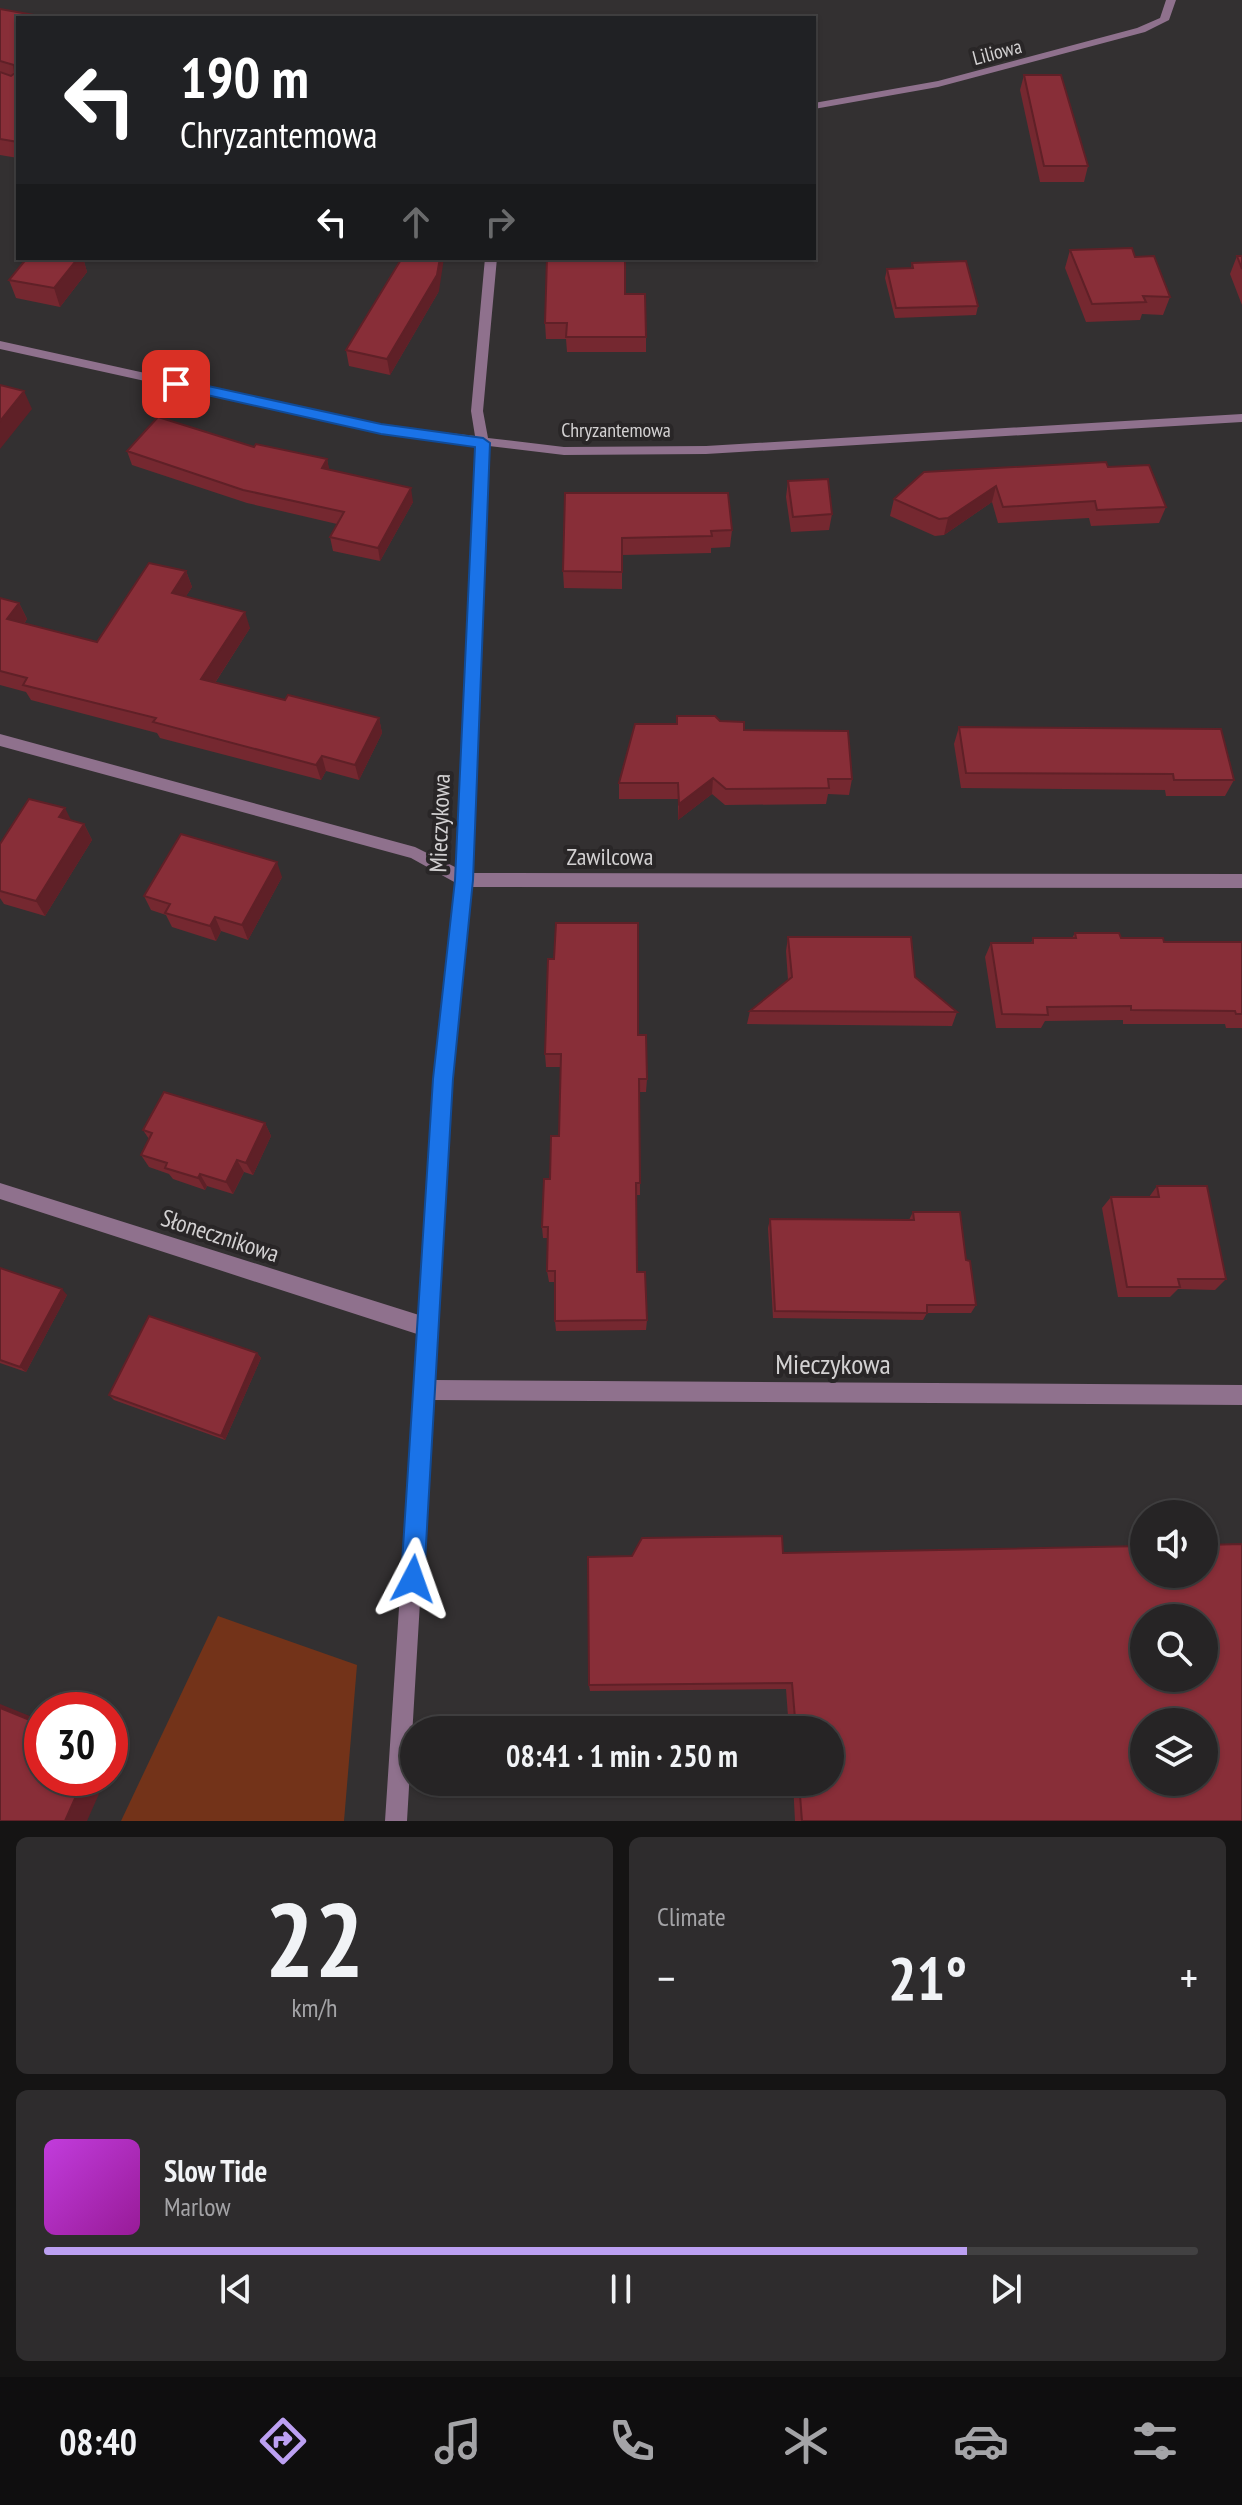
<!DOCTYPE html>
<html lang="en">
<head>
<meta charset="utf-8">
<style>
	body { margin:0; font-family:"PT Sans Narrow",sans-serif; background:#2e2c2d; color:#f1f3f6; height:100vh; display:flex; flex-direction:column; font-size:30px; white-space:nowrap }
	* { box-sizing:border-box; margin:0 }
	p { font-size:26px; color:#a4a4a7 }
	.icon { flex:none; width:44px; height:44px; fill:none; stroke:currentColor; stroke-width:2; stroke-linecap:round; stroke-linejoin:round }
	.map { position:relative; height:1821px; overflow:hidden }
	.drawer { display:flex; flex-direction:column; gap:16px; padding:16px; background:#151414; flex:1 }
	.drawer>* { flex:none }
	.top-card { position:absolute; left:16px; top:16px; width:800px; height:244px; border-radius:0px; box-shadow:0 2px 6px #0004,0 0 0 2px #424142; background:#202124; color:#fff; overflow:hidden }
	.buttons { position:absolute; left:1130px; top:1500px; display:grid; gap:16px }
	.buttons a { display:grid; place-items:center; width:88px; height:88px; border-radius:50%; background:#262425; box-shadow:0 2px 6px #0004,0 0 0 2px #424142; font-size:40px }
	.speed { position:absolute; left:24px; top:1692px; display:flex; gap:16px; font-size:40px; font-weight:700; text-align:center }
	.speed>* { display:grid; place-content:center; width:104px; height:104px; border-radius:50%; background:#262425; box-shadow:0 2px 6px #0004,0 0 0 2px #424142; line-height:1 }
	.speed .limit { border:12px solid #d22; background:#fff; color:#111 }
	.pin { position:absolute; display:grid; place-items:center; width:68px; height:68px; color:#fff; margin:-34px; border-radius:16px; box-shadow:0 4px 12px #0006 }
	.me { position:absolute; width:88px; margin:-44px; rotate:4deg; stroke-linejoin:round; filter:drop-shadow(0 0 6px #0008) }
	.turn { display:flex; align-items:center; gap:28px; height:168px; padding:0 32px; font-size:36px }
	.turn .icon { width:104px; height:104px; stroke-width:2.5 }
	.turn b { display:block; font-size:56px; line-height:68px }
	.lanes { display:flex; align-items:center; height:76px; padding:0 32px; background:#0003; justify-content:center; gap:40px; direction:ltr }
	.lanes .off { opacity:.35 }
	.big { font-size:60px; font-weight:600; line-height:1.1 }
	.drawer .tile { flex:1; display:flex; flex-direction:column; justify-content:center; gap:12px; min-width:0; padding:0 28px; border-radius:12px; background:#2e2c2d }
	.drawer .dial { align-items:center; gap:0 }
	.dial b { font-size:104px; line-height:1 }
	.song { display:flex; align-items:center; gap:24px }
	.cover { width:96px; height:96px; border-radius:12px; background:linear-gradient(135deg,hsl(290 70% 55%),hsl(300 70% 35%)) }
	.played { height:8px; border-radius:4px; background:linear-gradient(90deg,#bca0f2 80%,#424142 80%) }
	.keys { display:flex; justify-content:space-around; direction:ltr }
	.heat { display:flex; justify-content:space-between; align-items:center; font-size:44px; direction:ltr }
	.drawer .tiles { flex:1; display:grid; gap:16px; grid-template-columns:1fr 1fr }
	.tile:last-child { grid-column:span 2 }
	.trip { position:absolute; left:400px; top:1716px; width:444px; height:80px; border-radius:40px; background:#262425; box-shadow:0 2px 6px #0004,0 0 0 2px #424142; font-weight:600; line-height:80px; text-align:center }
	.tabs { display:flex; height:128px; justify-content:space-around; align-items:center; background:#0f0e0f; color:#a4a4a7 }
	.tabs .icon { width:56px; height:56px }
	.tabs .on { color:#bca0f2 }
	.tabs b { font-size:36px; color:#f1f3f6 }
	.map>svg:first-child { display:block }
	.green { fill:#733319 }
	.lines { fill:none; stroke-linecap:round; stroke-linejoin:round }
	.minor { fill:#8f718d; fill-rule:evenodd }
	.wall { fill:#752830 }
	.shaded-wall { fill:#5f2027 }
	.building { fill:#882e38; stroke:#5f2027; stroke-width:2; fill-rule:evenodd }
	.route { fill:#1a73e8; stroke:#114b97; stroke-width:2 }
	.labels { text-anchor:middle; stroke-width:8; stroke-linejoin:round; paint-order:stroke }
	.far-street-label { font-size:20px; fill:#d3d1d2; stroke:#292627 }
	.street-label { font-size:24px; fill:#d3d1d2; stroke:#292627 }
	.near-street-label { font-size:28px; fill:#d3d1d2; stroke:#292627 }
</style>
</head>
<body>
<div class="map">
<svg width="1242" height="1821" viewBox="0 0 1242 1821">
	<rect width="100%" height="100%" fill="#333031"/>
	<path class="green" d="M218,1616L357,1665L344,1821H121Z"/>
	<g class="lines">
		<path class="minor" d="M1166,0H1176L1169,20L1145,32L938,87L814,109V103L938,81L1137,28L1160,18Z
			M485,258H497L483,411L488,438L564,447L706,446L1242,414V422L706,454L564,455L489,446L472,873L1242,874V888L471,887L452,1079L433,1380L1242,1385V1405L432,1400L407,1821H385L417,1334L0,1199V1183L419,1315L434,1079L456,883L411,858L0,746V734L415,847L457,868L476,445L381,433L0,349V341L381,425L475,436L471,411Z"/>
	</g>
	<path class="wall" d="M0,9L18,18V158L0,155Z
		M1024,75L1088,166L1084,182H1040L1020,90Z
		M1070,250L1135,257L1170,297L1163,315L1142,314L1140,320L1086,322L1065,268Z
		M1237,256H1242V305L1230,274Z
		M27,258H83L87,272L60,307L16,298L9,280Z
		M912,263L978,306L976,315L895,318L885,278L887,269L911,268Z
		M439,291L390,375L349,366L346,350Z
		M625,294L646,337V352H567L566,339H546L545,323Z
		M254,447L327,459L329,470L413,502L380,561L333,551L330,537L337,524L247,503L132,465L127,451Z
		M1108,467L1166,507L1159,523L1091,526L1089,518L998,523L992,502L944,535L935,536L890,516L894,499Z
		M788,481L832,514L829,530L791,532L786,497Z
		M565,493L732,530L730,547L711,548V553L622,555V589L564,588L563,571Z
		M186,571L192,587L186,596L250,628L215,683L285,700L379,718L382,733L359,780L326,771L321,780L160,738L157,733L31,700L26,692L0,685V598L19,603L27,619L24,624L97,642Z
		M720,721L744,730L852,779L849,795L828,794L826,804L725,805L712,794L678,820V799H619V783L677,724Z
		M959,727L1234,780L1225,796H1166L1165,790L961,788L954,744Z
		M71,821L84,824L92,840L45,916L4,904L0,898V844Z
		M282,877L248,940L221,931L216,941L172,927L166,915L151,910L144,896Z
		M1075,933L1164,942H1242V1028H1226L1225,1024H1123V1020L1045,1021L1041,1028H996L985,957L991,943H1031L1033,938H1072Z
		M788,937L915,977L957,1012L952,1026L747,1024L750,1011L788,980L786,951Z
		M638,1035L647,1079L646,1092H639L640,1195H636L637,1272L647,1320L646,1330L556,1331L555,1321V1282H549L547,1271L548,1238H543L542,1227L559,1136L561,1067H546L545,1054Z
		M265,1123L271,1136L253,1175L244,1172L233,1194L207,1186L205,1190L173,1179L169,1174L149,1167L141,1155L149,1139L143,1130Z
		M1157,1186L1226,1279L1215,1290L1178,1289L1170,1297H1118L1102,1208L1111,1197H1149Z
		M913,1212L966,1260L976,1305L971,1313H927L923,1320L773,1318L768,1228L770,1219L909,1220Z
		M0,1268L67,1295L26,1372L0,1363Z
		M257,1353L261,1358L225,1440L114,1400L109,1395Z
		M783,1553L1242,1821H795L793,1782H830V1730H789L786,1689L590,1691L589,1685Z"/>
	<path class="shaded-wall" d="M78,258H83L87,272L60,307L54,288Z
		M440,258H444L439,291L390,375L387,359Z
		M24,391L32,409L0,449V421Z
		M327,459L330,473L322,468Z
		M996,486L992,502L944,535L948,518Z
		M411,488L413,502L380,561L378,548Z
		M186,571L192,587L178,609L172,593Z
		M19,603L27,619L15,635L7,619Z
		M245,612L250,628L207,695L201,679Z
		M379,718L382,733L359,780L355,765Z
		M322,756L326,771L321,780L316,765Z
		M713,778L712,794L678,820L679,804Z
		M65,808L73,824L59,817Z
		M84,824L92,840L45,916L36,901Z
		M277,862L282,877L248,940L242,925Z
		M215,917L221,931L216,941L210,926Z
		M265,1123L271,1136L253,1175L246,1163Z
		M237,1160L244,1172L233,1194L226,1182Z
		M200,1174L207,1186L205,1190L198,1178Z
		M62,1289L67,1295L26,1372L20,1367Z
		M257,1353L261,1358L225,1440L221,1436Z
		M0,1704L42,1721V1725L0,1708Z
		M110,1747L118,1750L110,1769Z
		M84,1778H106L87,1821H65Z"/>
	<path class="building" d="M0,9L51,18H18V142L0,139V72L11,76L15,73L14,65L0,61Z
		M1024,75H1061L1088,166H1044Z
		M1132,248L1135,257L1154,256L1170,297L1143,296L1146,302L1092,304L1070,250Z
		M1237,256H1242V269Z
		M27,258H78L54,288L9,280Z
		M402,258H440L437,275L387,359L346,350Z
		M547,258H625V294H645L646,337H566L567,323H545Z
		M966,261L978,306L896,308L887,269L913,268L912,263Z
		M0,385L24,391L0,421Z
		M158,417L254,447L256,444L327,459L322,468L411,488L378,548L330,537L344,512L243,490L127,451Z
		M1106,462L1108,467L1149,465L1166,507L1097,510L1095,501L1003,507L996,486L948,518L939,519L894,499L924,472Z
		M828,479L832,514L793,517L788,481Z
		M565,493H728L732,530L711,531L712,536L622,538V572L563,571Z
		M149,563L186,571L172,593L245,612L201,679L285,700L288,695L379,718L355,765L322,756L316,765L153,722L156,718L23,685L27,678L0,671V598L19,603L7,619L97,642Z
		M677,716H715L720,721L744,722V730L848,731L852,779H828L829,788L726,789L713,778L679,804L678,783H619L635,724H677Z
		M959,727L1221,729L1234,780H1174L1173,774L966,773Z
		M29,799L65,808L59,817L84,824L36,901L0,891V844Z
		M181,834L277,862L242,925L215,917L210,926L165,913L170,904L144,896Z
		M556,923H638V1035H646L647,1079H639L640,1183H636L637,1272H645L647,1320L555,1321V1271H547L548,1227H542L544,1179H550L551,1136H559L561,1054H545L548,959H554Z
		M1075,933H1119L1121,938H1163L1164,942H1242V1014H1236L1235,1011L1131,1010V1006L1047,1007L1048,1015L1002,1014L991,943H1033V938H1076Z
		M788,937H911L915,977L957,1012L750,1011L792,977Z
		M164,1092L265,1123L246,1163L237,1160L226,1182L200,1174L198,1178L165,1168L167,1163L141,1155L152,1133L143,1130Z
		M1157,1186H1207L1226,1279H1178L1180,1287H1127L1111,1197H1159Z
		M913,1212H960L966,1260L970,1261L976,1305H927V1313L775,1311L770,1219L914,1220Z
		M0,1268L62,1289L20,1367L0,1360Z
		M149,1316L257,1353L221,1436L109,1395Z
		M782,1536L783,1553L1144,1546V1574H1204V1545L1242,1544V1821H802L799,1782H830V1730H796L792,1683L589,1685L588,1557L632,1556L642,1538ZM1144,1618H1204V1678H1144ZM1144,1722H1204V1782H1144Z
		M0,1708L42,1725V1778H84L65,1821H0Z"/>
	<path class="route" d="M176,379L381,424L483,438L490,443L473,880L453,1079L424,1579L421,1588L413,1591L405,1588L401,1579L433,1079L455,880L475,447L381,434L171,387V381Z"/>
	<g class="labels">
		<g class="far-street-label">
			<text transform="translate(997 52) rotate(-15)" y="7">Liliowa</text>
			<text x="616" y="437">Chryzantemowa</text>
		</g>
		<g class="street-label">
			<text transform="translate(440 823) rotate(-88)" y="8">Mieczykowa</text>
			<text x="610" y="865">Zawilcowa</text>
			<text transform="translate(220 1236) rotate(18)" y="8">Słonecznikowa</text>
		</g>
		<g class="near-street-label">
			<text x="833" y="1374">Mieczykowa</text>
		</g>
	</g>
</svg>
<div class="buttons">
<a><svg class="icon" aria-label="sound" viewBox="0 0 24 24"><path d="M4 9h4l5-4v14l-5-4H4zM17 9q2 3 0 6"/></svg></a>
<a><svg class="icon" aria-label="search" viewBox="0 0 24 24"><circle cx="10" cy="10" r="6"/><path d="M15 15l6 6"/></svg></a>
<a><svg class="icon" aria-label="layers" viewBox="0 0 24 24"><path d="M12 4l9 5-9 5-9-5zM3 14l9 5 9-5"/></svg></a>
</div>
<div class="speed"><div class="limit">30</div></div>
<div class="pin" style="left:176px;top:384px;background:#d93025"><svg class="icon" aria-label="arrive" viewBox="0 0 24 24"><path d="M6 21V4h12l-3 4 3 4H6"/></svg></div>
<svg class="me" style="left:413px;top:1579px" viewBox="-20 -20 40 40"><path d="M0-17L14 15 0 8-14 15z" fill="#1a73e8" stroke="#fff" stroke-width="4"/></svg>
<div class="trip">08:41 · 1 min · 250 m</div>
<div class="top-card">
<div class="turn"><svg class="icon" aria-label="left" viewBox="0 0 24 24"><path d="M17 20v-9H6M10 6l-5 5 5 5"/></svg><div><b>190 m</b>Chryzantemowa</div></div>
<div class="lanes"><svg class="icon" aria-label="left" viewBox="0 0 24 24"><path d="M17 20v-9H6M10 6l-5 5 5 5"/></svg><svg class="icon off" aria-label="ahead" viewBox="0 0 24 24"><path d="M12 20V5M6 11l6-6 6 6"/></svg><svg class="icon off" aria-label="right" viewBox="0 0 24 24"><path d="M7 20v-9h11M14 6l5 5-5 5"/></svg></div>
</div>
</div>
<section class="drawer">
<div class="tiles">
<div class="tile dial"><b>22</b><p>km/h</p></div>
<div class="tile"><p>Climate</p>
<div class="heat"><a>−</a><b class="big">21°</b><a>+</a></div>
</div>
<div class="tile">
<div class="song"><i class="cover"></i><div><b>Slow Tide</b><p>Marlow</p></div></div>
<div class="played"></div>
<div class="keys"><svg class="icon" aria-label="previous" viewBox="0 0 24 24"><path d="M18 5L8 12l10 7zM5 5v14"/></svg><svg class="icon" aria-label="pause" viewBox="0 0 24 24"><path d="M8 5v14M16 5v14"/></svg><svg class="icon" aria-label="next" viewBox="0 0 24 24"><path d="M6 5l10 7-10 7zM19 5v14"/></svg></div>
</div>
</div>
</section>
<nav class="tabs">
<b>08:40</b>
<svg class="icon on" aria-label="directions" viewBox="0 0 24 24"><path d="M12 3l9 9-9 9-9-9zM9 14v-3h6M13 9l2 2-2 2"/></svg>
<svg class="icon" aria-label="music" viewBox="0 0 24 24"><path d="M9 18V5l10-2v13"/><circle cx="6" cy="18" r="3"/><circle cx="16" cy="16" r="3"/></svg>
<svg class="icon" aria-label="phone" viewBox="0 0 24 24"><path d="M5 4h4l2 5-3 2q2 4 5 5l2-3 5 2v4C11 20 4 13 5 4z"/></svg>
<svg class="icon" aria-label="climate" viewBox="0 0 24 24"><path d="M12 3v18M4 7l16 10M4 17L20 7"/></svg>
<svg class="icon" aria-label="car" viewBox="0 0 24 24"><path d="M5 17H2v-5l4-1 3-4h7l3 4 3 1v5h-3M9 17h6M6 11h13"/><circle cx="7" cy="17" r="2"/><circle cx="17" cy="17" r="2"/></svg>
<svg class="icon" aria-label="filters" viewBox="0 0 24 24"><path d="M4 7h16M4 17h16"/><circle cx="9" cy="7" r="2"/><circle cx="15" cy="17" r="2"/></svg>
</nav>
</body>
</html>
